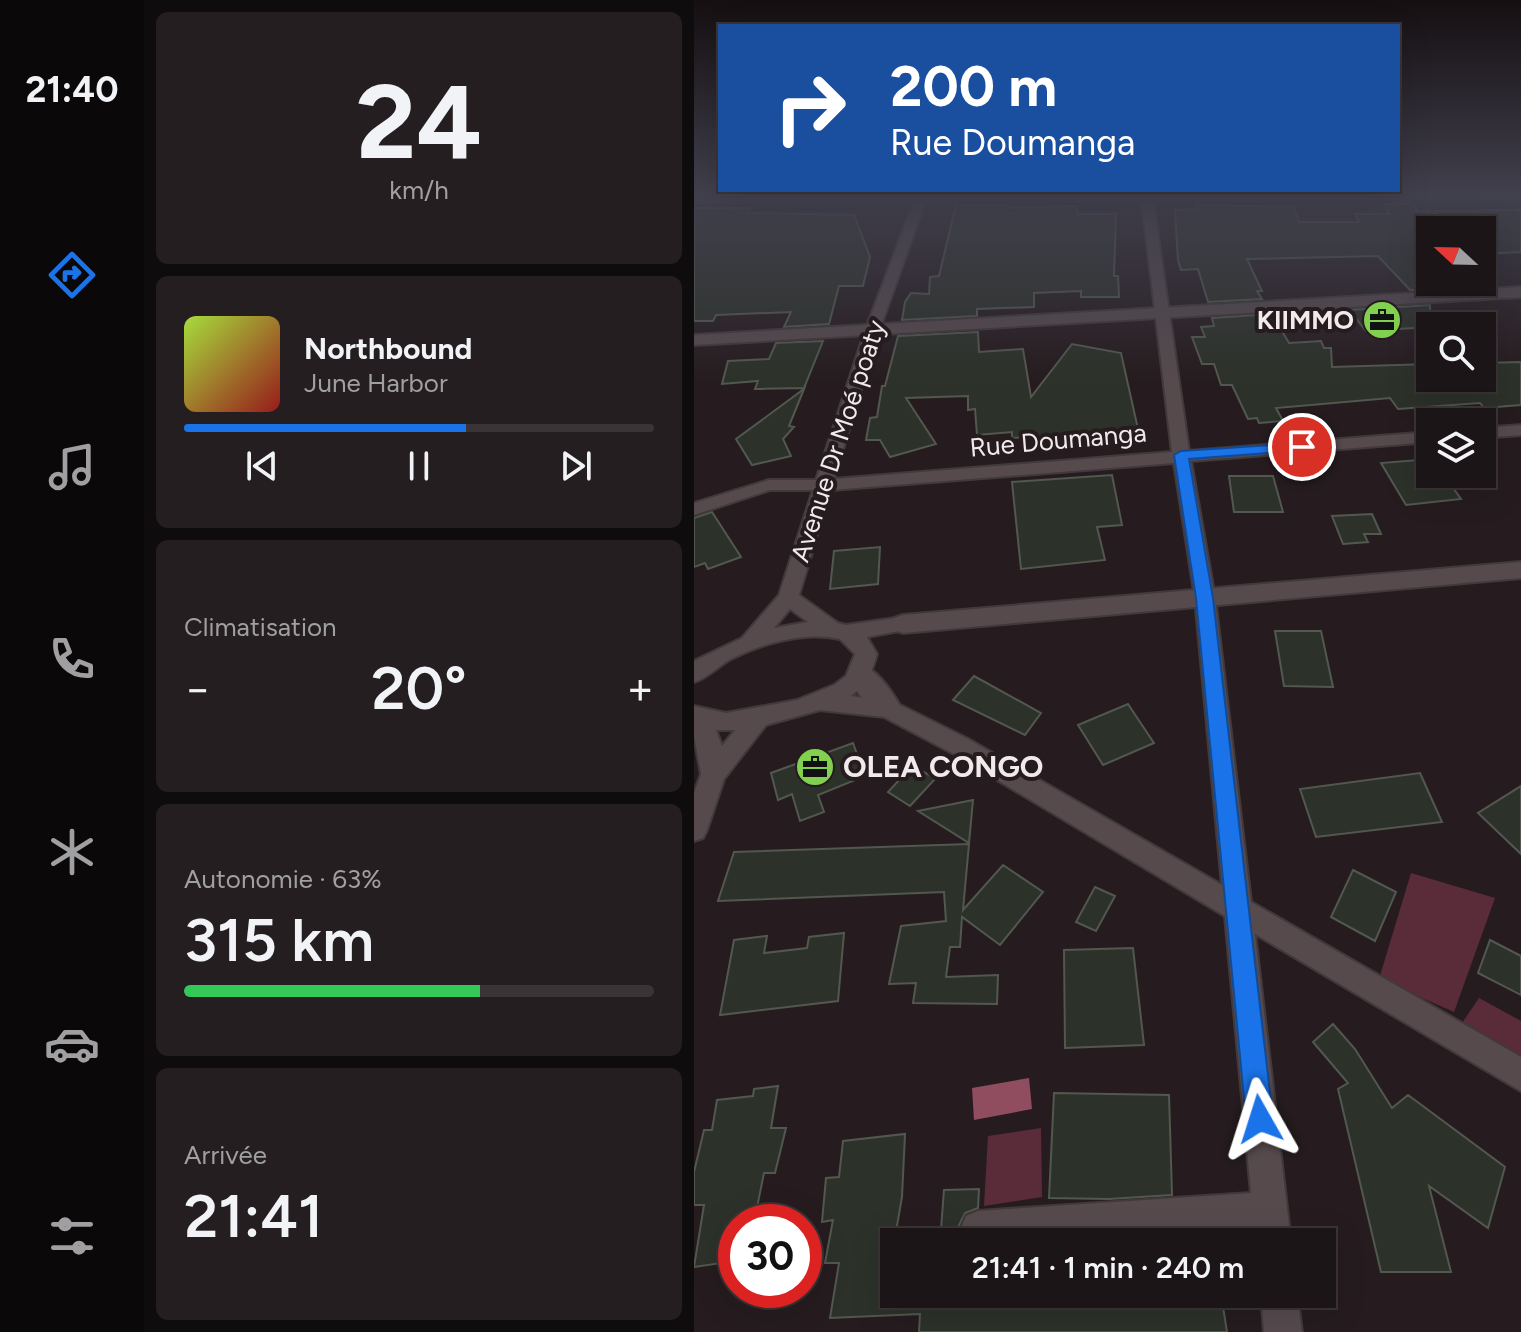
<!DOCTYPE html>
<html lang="fr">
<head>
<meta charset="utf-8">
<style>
	body { margin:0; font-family:Figtree,sans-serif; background:#251e20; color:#f1f3f6; height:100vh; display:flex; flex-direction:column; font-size:30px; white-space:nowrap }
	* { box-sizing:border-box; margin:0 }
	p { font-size:26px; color:#a09fa1 }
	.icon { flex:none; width:44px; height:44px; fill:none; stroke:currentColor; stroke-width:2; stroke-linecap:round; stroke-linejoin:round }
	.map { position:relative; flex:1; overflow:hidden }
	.panel { display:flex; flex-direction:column; gap:12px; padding:12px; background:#0f0c0d; width:550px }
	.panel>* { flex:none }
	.guide { position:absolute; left:24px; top:24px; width:682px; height:168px; border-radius:0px; box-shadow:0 8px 32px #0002,0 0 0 2px #3a3436; background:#1a4fa0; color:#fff; overflow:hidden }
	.needle { width:52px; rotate:292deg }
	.controls { position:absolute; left:722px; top:216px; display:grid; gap:16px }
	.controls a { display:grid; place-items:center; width:80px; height:80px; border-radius:0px; background:#1c1517; box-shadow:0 8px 32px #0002,0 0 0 2px #3a3436; font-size:40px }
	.speed { position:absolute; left:24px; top:1204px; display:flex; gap:16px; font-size:40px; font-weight:700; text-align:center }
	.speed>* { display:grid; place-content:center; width:104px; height:104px; border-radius:50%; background:#1c1517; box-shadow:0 8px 32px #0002,0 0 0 2px #3a3436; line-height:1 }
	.speed .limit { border:12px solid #d22; background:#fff; color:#111 }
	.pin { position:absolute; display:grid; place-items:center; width:68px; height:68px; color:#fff; margin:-34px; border:4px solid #fff; border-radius:50%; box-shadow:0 2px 8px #0007 }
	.me { position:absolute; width:88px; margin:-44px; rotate:354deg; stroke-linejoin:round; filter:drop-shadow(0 0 6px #0008) }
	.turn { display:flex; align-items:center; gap:28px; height:168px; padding:0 40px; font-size:36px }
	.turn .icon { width:104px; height:104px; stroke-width:2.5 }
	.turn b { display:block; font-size:56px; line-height:68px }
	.big { font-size:60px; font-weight:600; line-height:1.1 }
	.panel .widget { flex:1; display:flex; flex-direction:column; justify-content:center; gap:12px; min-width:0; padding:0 28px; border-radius:12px; background:#251e20 }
	.panel .dial { align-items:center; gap:0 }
	.dial b { font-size:104px; line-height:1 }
	.song { display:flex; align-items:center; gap:24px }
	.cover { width:96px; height:96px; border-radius:12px; background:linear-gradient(135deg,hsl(80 70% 55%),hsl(0 70% 35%)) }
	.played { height:8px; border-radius:4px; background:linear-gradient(90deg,#1a73e8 60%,#3a3436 60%) }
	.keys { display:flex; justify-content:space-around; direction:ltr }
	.heat { display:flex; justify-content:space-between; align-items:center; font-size:44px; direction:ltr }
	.charge { height:12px; border-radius:6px; background:linear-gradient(90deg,#34c759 63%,#3a3436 0) }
	.trip { position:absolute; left:186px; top:1228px; width:456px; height:80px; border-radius:0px; background:#1c1517; box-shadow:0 8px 32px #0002,0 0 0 2px #3a3436; font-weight:600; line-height:80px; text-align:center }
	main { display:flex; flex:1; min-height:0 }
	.menu { display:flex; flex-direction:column; width:144px; justify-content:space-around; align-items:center; background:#0b0809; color:#a09fa1 }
	.menu .icon { width:56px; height:56px }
	.menu .current { color:#1a73e8 }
	.menu b { font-size:36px; color:#f1f3f6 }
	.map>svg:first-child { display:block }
	.green { fill:#5a2c39 }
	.water { fill:#914d60 }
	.building { fill:#2c3129; stroke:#52584f; stroke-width:2 }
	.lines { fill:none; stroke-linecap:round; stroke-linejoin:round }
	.minor-casing { stroke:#41393b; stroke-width:4 }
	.tertiary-casing { stroke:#41393b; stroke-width:4 }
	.minor { fill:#564a4d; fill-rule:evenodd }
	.tertiary { fill:#564a4d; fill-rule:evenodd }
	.route { fill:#1a73e8; stroke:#114b97; stroke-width:2 }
	.labels { text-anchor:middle; stroke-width:8; stroke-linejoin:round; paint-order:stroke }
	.far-poi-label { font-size:26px; font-weight:bold; fill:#f1eaeb; stroke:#261c1f; text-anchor:end }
	.far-street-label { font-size:26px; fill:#f1eaeb; stroke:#261c1f }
	.poi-label { font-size:30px; font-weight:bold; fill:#f1eaeb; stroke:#261c1f; text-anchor:start }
</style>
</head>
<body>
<main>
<nav class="menu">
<b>21:40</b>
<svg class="icon current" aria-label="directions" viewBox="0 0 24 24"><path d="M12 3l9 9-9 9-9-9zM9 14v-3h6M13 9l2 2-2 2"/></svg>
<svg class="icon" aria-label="music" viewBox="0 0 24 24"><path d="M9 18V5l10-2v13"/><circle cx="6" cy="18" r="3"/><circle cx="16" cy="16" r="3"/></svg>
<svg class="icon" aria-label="phone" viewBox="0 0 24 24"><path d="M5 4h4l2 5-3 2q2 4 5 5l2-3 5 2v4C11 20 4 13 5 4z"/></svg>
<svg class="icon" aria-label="climate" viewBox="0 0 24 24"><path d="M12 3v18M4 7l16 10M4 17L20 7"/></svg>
<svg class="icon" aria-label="car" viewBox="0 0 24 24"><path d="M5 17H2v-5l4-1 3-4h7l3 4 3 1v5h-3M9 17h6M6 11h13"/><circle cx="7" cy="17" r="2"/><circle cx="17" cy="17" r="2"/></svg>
<svg class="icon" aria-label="filters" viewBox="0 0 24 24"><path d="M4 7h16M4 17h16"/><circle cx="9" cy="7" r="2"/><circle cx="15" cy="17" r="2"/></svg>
</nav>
<section class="panel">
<div class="widget dial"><b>24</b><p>km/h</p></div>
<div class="widget">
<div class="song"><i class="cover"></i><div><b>Northbound</b><p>June Harbor</p></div></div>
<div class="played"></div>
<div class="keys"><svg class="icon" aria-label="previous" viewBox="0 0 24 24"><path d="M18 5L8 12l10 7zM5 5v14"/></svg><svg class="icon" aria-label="pause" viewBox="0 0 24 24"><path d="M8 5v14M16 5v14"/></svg><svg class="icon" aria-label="next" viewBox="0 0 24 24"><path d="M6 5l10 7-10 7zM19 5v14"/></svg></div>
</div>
<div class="widget"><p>Climatisation</p>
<div class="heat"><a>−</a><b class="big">20°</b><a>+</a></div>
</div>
<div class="widget"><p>Autonomie · 63%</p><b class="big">315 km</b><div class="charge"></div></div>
<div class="widget"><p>Arrivée</p><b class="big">21:41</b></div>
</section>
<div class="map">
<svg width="827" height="1332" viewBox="0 0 827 1332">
	<rect width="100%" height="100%" fill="#261c1f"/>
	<path class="green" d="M717,873L801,898L760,1012L685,979Z
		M785,998L827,1021V1057L766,1026Z
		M347,1128L348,1197L290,1206L294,1136Z"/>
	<path class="water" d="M335,1078L338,1109L280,1120L278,1088Z"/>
	<path class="building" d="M690,204H720L723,211H736V289L716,290L684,256L553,259L568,291H563L568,299L514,302L504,269L487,270L484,260L481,210L503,209L502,205L600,207L605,222H665L661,214H695Z
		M262,205H315V208L382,206L384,214H422L420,276H424L425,297H387V291L340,293V307L283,309V316L208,320L211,302L217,293L235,294L236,277L245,276Z
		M0,208H56L52,213L160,215L176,257L169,286H145L135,324L90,327L97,312L22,315L19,321H0Z
		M827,210V252L788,254V230H740V211Z
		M736,305V327L672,331L655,310Z
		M578,314L595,343L627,341L630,348H637L638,367L736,364V382L788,378V363L827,362V405L790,408L786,403L704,409L696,398L582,408L589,421L565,423L563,418L554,419L538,385H527L520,364H508L498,337H511L507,327L520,326L518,318Z
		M284,332L285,352L329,349L337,397L378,344L427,353L446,438L361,435L318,438V432L283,435L281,409L274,410V396L212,398L242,444L196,457L186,440H172L176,418L183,417L188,386H191L204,336Z
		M129,341L110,388L61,389L64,381L28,384L34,361L75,359L82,343Z
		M110,389L95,426L100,427L89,439L97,456L58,465L42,439Z
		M736,459V474H749L767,499L712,505L687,463Z
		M418,475L428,525L403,527L411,560L327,569L318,482Z
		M535,476H579L589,512H540Z
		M18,512L47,557L14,569L11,563L0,567V518Z
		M678,514L687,534H670L674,542L649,544L638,516Z
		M186,547L184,584L136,589L140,551Z
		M581,631H627L639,687L590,686Z
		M280,676L347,713L331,735L259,700Z
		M434,704L460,743L409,765L384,725Z
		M159,743L171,776L124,795L130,812L106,821L98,794L84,800L77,773Z
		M219,765L241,779L216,806L194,792Z
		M726,773L748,822L622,837L606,789Z
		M827,786V854L784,813Z
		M279,800L275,843L224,811Z
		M275,844L269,910L309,865L349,892L306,945L268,917L266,947H256L252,977L304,975L303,1004L219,1003L222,983L195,984L207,926L252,921L250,892L24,901L40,852Z
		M659,870L702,892L681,941L637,917Z
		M401,887L421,896L402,931L382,922Z
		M150,933L144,1001L26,1015L40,940L73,936L70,953L113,948L115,937Z
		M796,940L827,956V995L784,973Z
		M439,948L450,1045L371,1048L370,950Z
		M639,1024L661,1049L698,1108L714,1095L811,1167L794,1228L735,1186L757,1272H687L644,1089L654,1083L619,1042Z
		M84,1086L77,1128H92L81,1173H70L60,1222H42V1261L0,1267L10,1205H0V1172L10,1130H18L23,1100L59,1096L60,1089Z
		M360,1093L475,1095L478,1195L415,1199L355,1198Z
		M211,1134L208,1197L195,1272H200V1294H527L533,1332H225L226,1314L136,1318L145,1263H131L139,1220L128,1222L132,1178L145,1177L149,1141Z
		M285,1189L284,1208L271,1213L264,1227L270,1242H246L250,1190Z"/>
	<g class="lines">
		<g class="minor-casing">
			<path id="minor" d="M827,194V199L459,201L495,451L736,432V442L497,461L521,598L557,902L827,1057V1091L561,934L597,1242H561L560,1227L337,1242L272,1240L267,1228L272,1216L284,1211L557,1193L531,916L258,753L190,717L126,710L72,725L30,779L13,830L9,838L0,841V793L7,774L0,736V706L32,713L103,700L140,685L152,676L161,654L146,639C111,631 69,643 37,659C24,666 14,678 0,682V661L48,638L85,595L119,490H76L0,515V503L75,480H122L171,331L220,202H0V196ZM448,201L478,452L140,479L185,331L231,202ZM480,463L501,598L528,885L274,739L202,703L157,696C173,684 178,672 183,654L173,637L216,629L220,624L216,619L209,617L152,625L144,623L105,595L137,490ZM96,609L114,622L80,628ZM22,730H41L28,746Z
				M827,425V435L788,438V428Z
				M567,1294H603L608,1332H570Z"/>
		</g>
		<g class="tertiary-casing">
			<path id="tertiary" d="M827,287V297L0,345V335Z
				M827,562V578L209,633L200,630L197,624L200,618L209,615Z
				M166,664C183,669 199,693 208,709L204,716C181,724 163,692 153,674L157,667Z"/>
		</g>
		<use href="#minor" class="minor"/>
		<use href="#tertiary" class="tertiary"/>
	</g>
	<linearGradient id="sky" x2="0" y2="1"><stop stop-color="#150f11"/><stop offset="0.51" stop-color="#41404d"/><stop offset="1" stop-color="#41404d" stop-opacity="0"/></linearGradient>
	<rect width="827" height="381" fill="url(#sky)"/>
	<path class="route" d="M608,443L615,447L613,450L495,459L519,598L579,1119L575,1128L566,1132L556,1128L552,1119L502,598L480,455L487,451Z"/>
	<defs>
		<g id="office-disc" transform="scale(2)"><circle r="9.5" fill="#82d04f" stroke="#261c1f"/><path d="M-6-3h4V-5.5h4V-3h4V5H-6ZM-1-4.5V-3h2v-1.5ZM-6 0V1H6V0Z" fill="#111"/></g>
	</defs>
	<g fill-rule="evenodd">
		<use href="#office-disc" x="688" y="320"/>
		<use href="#office-disc" x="121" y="767"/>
	</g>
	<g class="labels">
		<g class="far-poi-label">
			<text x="660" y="329">KIIMMO</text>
		</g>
		<g class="far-street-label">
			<text transform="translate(364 440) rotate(-5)" y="9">Rue Doumanga</text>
			<text transform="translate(144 441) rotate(-72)" y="9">Avenue Dr Moé poaty</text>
		</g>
		<g class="poi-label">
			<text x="149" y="777">OLEA CONGO</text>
		</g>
	</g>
</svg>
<div class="controls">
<a><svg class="needle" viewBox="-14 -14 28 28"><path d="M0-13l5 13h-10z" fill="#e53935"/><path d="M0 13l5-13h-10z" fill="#a09fa1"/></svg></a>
<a><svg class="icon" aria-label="search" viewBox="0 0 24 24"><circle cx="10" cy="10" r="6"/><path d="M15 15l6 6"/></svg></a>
<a><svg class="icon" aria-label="layers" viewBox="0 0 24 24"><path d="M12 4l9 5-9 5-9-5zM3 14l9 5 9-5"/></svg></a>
</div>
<div class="speed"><div class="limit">30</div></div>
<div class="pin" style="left:608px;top:447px;background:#d93025"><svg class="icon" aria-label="arrive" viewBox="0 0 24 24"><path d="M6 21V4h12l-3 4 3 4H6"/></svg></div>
<svg class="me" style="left:566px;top:1119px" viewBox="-20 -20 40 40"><path d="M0-17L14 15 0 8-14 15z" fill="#1a73e8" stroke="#fff" stroke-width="4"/></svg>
<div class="trip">21:41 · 1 min · 240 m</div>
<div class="guide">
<div class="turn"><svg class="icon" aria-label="right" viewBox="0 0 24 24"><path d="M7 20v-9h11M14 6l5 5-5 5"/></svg><div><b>200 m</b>Rue Doumanga</div></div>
</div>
</div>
</main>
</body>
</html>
